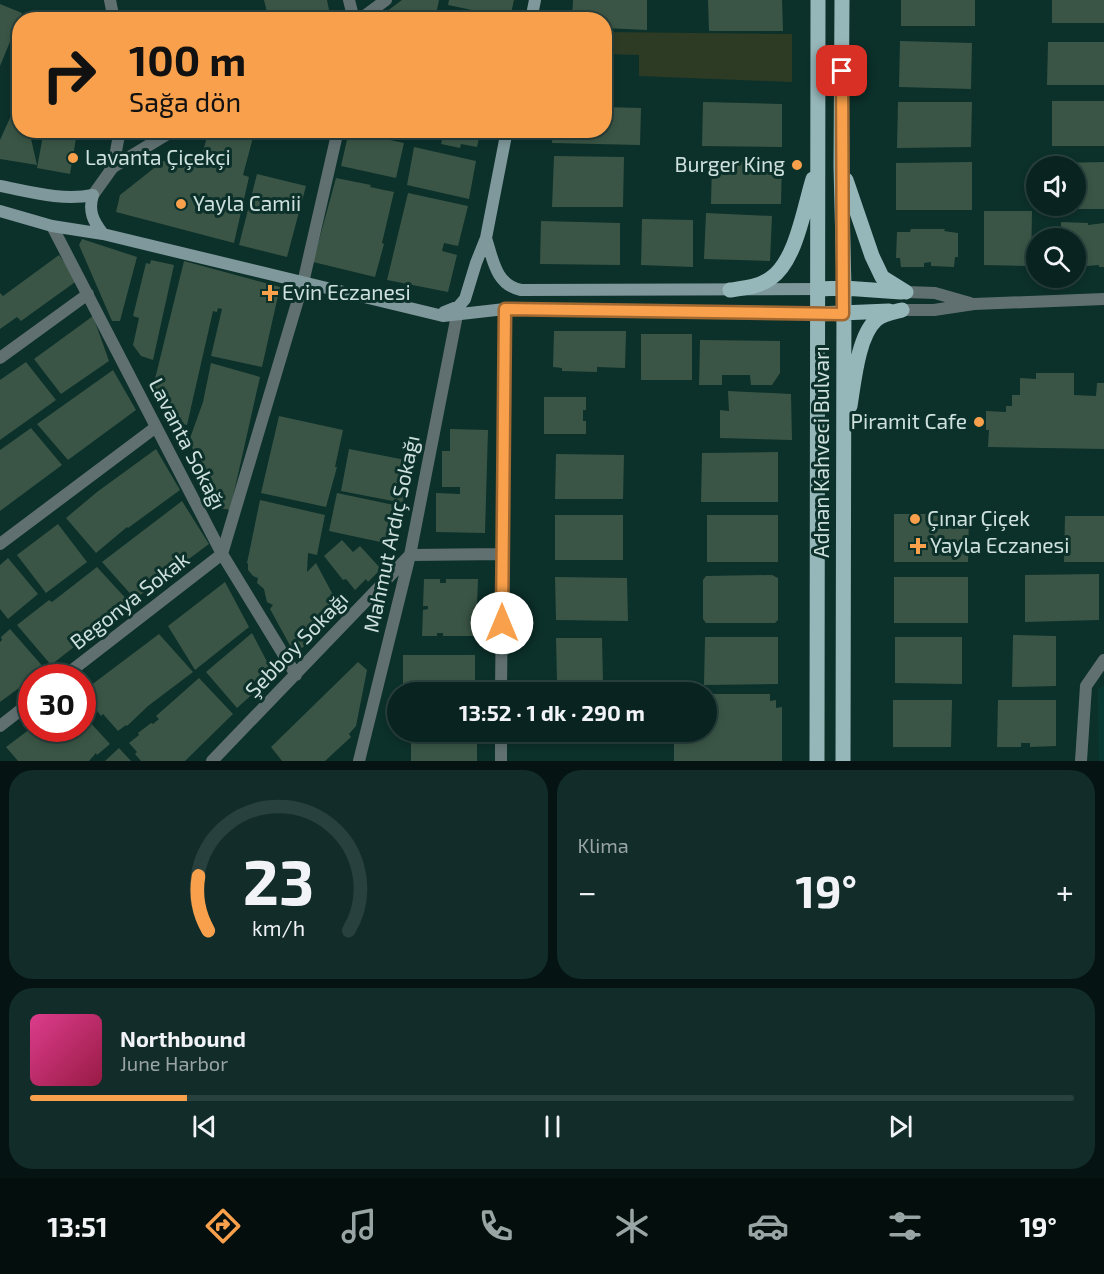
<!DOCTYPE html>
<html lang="tr">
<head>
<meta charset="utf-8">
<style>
	body { margin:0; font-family:"Exo 2",sans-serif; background:#122c29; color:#f1f3f6; height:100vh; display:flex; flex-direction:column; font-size:22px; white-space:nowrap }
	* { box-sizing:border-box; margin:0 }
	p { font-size:20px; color:#99a4a5 }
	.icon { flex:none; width:33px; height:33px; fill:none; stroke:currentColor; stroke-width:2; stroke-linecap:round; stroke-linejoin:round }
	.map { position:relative; height:761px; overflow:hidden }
	.drawer { display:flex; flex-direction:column; gap:9px; padding:9px; background:#051412; flex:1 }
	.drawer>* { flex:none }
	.guide { position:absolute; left:12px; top:12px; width:600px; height:126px; border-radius:24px; box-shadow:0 3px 9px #0003,0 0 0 2px #29413e; background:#f8a04b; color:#111; overflow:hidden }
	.fabs { position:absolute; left:1026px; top:156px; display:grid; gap:12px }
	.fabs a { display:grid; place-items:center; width:60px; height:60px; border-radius:50%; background:#092420; box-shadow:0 3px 9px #0003,0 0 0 2px #29413e; font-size:30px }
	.speed { position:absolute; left:18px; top:664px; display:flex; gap:12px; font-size:30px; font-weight:700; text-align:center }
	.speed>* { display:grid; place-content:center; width:78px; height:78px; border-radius:50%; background:#092420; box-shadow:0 3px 9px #0003,0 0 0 2px #29413e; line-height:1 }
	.speed .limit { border:9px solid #d22; background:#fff; color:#111 }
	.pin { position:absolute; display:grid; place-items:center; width:51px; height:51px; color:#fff; margin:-26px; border-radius:12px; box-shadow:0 3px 9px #0006 }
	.me { position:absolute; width:66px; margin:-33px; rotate:0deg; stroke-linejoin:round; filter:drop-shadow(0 0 4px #0008) }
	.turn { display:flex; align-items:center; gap:21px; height:126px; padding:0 18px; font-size:27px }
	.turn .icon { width:78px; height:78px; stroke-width:2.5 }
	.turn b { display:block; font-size:42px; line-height:51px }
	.big { font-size:45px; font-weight:700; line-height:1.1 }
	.drawer .card { flex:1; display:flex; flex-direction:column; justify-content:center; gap:9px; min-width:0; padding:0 21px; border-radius:24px; background:#122c29 }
	.drawer .dial { align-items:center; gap:0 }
	.dial svg { height:156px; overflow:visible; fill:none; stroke:#29413e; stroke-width:7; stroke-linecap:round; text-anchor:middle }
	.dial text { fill:#f1f3f6; stroke:none }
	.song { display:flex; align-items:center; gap:18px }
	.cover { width:72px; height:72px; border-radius:9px; background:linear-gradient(135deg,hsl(330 70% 55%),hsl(340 70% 35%)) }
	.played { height:6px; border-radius:3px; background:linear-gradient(90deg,#f8a04b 15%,#29413e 15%) }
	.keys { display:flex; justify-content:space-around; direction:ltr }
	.heat { display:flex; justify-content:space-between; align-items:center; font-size:33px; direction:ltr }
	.drawer .tiles { flex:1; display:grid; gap:9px; grid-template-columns:1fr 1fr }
	.card:last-child { grid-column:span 2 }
	.trip { position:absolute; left:387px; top:682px; width:330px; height:60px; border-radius:30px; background:#092420; box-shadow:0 3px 9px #0003,0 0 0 2px #29413e; font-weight:700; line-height:60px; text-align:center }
	.tab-bar { display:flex; height:96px; justify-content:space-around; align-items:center; background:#040e0d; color:#99a4a5 }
	.tab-bar .icon { width:42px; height:42px }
	.tab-bar .current { color:#f8a04b }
	.tab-bar b { font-size:27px; color:#f1f3f6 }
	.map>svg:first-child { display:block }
	.built { fill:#083a33 }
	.green { fill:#2d3b25 }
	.building { fill:#3a5545 }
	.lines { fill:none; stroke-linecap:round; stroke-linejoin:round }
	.pedestrian { stroke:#607071; stroke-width:12 }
	.minor { stroke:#607071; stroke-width:12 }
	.secondary { stroke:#7f989b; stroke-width:12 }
	.primary { stroke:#96b7ba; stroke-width:15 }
	.route-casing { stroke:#a16831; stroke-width:15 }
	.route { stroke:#f8a04b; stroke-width:10 }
	.poi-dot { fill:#f8a04b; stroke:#0c302a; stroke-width:2 }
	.labels { text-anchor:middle; stroke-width:6; stroke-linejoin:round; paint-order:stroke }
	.poi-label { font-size:21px; fill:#cee1dd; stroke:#0c302a; text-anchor:start }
	.street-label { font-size:21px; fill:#cee1dd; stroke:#0c302a }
</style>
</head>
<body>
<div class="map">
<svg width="1104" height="761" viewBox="0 0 1104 761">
	<rect width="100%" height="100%" fill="#0c302a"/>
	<path class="built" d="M1104,685V761H1099L1098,689Z"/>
	<path class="green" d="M605,32L792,34V82L639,76V55L605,54Z"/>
	<path class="building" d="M264,0H327L331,20H269Z
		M402,0H439L435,20H375Z
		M449,0H514L510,18L448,5Z
		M573,0H647V30L604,28V20H572Z
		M708,0H782L783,31H709Z
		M901,0H975V26H901Z
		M1052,0H1104V23H1052Z
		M0,4L22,13L0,66Z
		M446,13L471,19V20H444Z
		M900,41L972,43L971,89L899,87Z
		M1048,42H1104V85H1047Z
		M1052,101H1104V146H1052Z
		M703,102L782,104V147L702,146Z
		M898,102H972L971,147L897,148Z
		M604,107L641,108L640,145L552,143L553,130H604Z
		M14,109L20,110V130H29L37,165L0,159V140Z
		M44,130L72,131L71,137L76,138L70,174L37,168Z
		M209,130H255L243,175L249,177L234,243L116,212L120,195L163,161L176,163L178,154L201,158Z
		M423,130H481L477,147L461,144L460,148L441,144L442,140L422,137Z
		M349,131L404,143L396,178L341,166Z
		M414,147L476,161L469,199L407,185Z
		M554,156L624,157L623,207H552Z
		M712,161L782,163L781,204H711Z
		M972,162V210H896V163Z
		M1104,162V209H1055V206H1076V166H1054V163Z
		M257,174L306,186L287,257L239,245Z
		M336,178L371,185L370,187L394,192L382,243L384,244L375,277L313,262Z
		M408,193L468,206L458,246L444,243L442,251L457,255L448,292L387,280Z
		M984,211H1032L1031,266L984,265Z
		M706,213L772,216L770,261L704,259Z
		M642,219L693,220V267L641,265Z
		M541,221L620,223V265L540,264Z
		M1061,222L1088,223V225L1104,223V267H1099V265L1076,267V238H1061Z
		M911,229H945L944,231L958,233V257H955L954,267L931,266V262L924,263V267H901L900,258H896L897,232H910Z
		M82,239L137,257L120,321H112L79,245Z
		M59,255L78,280L21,321L17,317L0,329V293L3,296Z
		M151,260L174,265L153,360L141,356L133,345L139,318L133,316L146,263L150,264Z
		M184,261L280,287L262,367L211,356L222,309L218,308L217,312L213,311L187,425L174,422L153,387Z
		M93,316L109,361L61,394L34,359Z
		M554,331H626L625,368L597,367V372L562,371V368L553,367Z
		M641,334H692V380H641Z
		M700,340L780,341V373L772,385H751L750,375H722V385H699Z
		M26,362L56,400L0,440V380Z
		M211,363L260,377L230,510L220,508L189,441L203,402Z
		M113,370L136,410L68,460L37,424Z
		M1036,373H1074V395L1096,396L1097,383H1104V449L988,447L989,430H986V411L1006,412V406H1012V395H1020V378L1036,379Z
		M728,391L791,394L792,440L720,438V410L729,411Z
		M544,397H586V410H583V421H586V434H544Z
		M279,416L343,430L335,467H337L326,507L261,493Z
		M31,428L62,465L0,511V450Z
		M450,429L488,430L485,533L436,532V493L460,494V487H442V451H450Z
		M156,449L180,490L128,528L127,527L96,553L66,518L97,492Z
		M349,449L411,461L403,503L341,491Z
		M778,452V502H701L702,453Z
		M556,454L624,455L623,499H555Z
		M337,493L394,505L385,543L329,531Z
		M260,500L325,515L317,555L308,553L307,572L316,563L341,610L297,653L292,649L270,609L273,605L267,602L264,589L257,583L258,578L253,576L248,570V564L247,563Z
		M182,501L209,544L135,599L102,562Z
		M894,514H969L968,562H894Z
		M555,515H623V560H555Z
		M707,515H778V562H707Z
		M1065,516H1104V562H1064Z
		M58,524L87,562L46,593L17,555Z
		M342,540L353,552L360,546L381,569L368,582L366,579L355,590L346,579L343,580L324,556Z
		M8,558L38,594L8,619L0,609V565Z
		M97,567L130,603L51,665L17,625L49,600L52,602Z
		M1099,574V620L1025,622V575Z
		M772,575L778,578V620L775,623H706L703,619V580L706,576Z
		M555,577L627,578L628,621L556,620Z
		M894,577H968V623H894Z
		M424,579H440V583H446V579H478L476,636H443V633H437V636H422L423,610L428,609V606H423Z
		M225,582L249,627L195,670L168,626Z
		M10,629L45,669L0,702V642L2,640L1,637Z
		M252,633L274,675L237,708L206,672Z
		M159,634L193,672L148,706L127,726L126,725L118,731L103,714L101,716L89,700L88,701L82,692Z
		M1013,635L1056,636V686L1012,687Z
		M705,637H778V684L704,685Z
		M895,637H962V684L895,683Z
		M556,638H602L603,682H557Z
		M403,655H475V693H403Z
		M358,662L367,670L356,726L349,734L351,737L325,761H282L271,747Z
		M199,678L233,714L185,761H141L135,754L137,752L129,743L139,735L138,733L151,723L153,724L159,719L156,716Z
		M706,694H770V701L776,700V708L782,707V761H674V732H706Z
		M893,700H952L951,747H893Z
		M998,700H1056V746L1030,747V743H1021V747H997Z
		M82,713L89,718L87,719L110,744L97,755L96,753L89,761H18L6,747L30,729H82Z
		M411,732H477V761H411Z
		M119,748L131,761H105Z"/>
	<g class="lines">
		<path class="pedestrian" d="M359,20L386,0
			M113,167L174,130"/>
		<path class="minor" d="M110,0L114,20
			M349,0L354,20
			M93,195L113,167L120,130
			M52,226L222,554L296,675
			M906,292L935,293L970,303
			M902,310H934L974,304L1104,299
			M0,358L88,294
			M0,544L156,427
			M410,555L503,554
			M62,678L222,554L303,283L338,130
			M501,693L505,309
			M0,726L32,701
			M212,761L409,556
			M359,761L410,555L457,315
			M501,761V732
			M1081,761L1086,686L1104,660"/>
		<path class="secondary" d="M531,20L535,0
			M0,186C31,192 62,201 93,195C88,211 93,221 103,234
			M0,211L52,226L103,234L443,316L505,309L817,314
			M486,238C493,260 496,285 521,290L818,289
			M444,312L459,306L465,299L476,263L486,238L507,130"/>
		<path class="primary" d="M842,0L841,166L844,288L843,761
			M846,180L872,256L882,277L906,292
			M818,289L844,288L901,292
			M730,290C744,288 759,287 771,278C796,261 804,208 813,179
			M817,314L889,311
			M850,406C854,382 858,336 876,320C882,314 894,312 902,310
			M817,761L818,0"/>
	</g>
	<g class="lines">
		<g class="route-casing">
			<path id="route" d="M502,623L505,309L843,314L842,71"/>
		</g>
		<use href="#route" class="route"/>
	</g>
	<g class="poi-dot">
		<circle cx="73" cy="158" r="6"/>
		<circle cx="797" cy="165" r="6"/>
		<circle cx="181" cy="204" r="6"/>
		<path d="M267 284h6v6h6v6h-6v6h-6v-6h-6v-6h6z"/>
		<circle cx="979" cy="422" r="6"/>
		<circle cx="915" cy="519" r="6"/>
		<path d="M915 537h6v6h6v6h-6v6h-6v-6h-6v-6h6z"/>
	</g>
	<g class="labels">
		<g class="poi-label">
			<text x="85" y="165">Lavanta Çiçekçi</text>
			<text x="785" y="172" text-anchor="end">Burger King</text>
			<text x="193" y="211">Yayla Camii</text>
			<text x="282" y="300">Evin Eczanesi</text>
			<text x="967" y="429" text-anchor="end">Piramit Cafe</text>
			<text x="927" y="526">Çınar Çiçek</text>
			<text x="930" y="553">Yayla Eczanesi</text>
		</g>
		<g class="street-label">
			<text transform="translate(187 444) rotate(63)" y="7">Lavanta Sokağı</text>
			<text transform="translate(822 452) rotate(-90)" y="7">Adnan Kahveci Bulvarı</text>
			<text transform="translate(392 534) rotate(-78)" y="7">Mahmut Ardıç Sokağı</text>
			<text transform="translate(130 601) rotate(-38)" y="7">Begonya Sokak</text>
			<text transform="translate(297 645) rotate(-46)" y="7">Şebboy Sokağı</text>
		</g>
	</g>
</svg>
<div class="fabs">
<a><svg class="icon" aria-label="sound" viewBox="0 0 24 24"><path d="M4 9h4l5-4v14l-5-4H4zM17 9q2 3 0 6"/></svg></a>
<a><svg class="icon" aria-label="search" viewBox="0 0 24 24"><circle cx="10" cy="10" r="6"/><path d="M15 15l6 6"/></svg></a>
</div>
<div class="speed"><div class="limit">30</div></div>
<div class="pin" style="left:842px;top:71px;background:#d93025"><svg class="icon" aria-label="arrive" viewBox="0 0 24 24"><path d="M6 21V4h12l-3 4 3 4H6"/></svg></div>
<svg class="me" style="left:502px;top:623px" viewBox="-20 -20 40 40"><circle r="19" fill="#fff"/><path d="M0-13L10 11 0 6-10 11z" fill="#f8a04b"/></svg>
<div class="trip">13:52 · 1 dk · 290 m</div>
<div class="guide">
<div class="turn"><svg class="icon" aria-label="right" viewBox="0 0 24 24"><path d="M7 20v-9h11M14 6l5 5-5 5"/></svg><div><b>100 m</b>Sağa dön</div></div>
</div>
</div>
<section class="drawer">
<div class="tiles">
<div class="card dial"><svg viewBox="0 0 100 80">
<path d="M14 69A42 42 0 1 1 86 69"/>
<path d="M14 69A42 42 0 0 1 9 41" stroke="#f8a04b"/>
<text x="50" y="56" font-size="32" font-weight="700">23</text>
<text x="50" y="72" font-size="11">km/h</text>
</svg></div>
<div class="card"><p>Klima</p>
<div class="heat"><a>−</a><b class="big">19°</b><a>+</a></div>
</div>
<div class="card">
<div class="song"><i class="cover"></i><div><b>Northbound</b><p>June Harbor</p></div></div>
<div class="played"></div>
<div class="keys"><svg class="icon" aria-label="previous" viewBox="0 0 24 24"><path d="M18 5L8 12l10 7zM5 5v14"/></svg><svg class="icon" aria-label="pause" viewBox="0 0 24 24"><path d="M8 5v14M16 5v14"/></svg><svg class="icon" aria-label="next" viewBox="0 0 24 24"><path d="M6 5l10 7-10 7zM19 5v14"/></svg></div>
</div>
</div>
</section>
<nav class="tab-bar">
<b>13:51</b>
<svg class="icon current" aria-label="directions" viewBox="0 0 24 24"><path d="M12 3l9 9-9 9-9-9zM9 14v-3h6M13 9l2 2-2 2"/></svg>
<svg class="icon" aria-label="music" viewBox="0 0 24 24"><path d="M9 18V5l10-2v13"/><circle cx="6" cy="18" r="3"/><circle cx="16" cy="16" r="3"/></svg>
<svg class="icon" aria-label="phone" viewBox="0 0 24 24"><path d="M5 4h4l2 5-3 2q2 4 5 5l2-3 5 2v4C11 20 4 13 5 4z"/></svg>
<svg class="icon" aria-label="climate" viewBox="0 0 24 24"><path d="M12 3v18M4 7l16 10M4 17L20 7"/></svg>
<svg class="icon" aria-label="car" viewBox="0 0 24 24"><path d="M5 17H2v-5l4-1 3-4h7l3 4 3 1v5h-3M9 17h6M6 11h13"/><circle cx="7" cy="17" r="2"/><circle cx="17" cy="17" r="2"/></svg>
<svg class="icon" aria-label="filters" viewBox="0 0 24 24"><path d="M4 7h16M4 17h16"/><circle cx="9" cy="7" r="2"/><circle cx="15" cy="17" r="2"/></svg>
<b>19°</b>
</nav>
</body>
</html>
